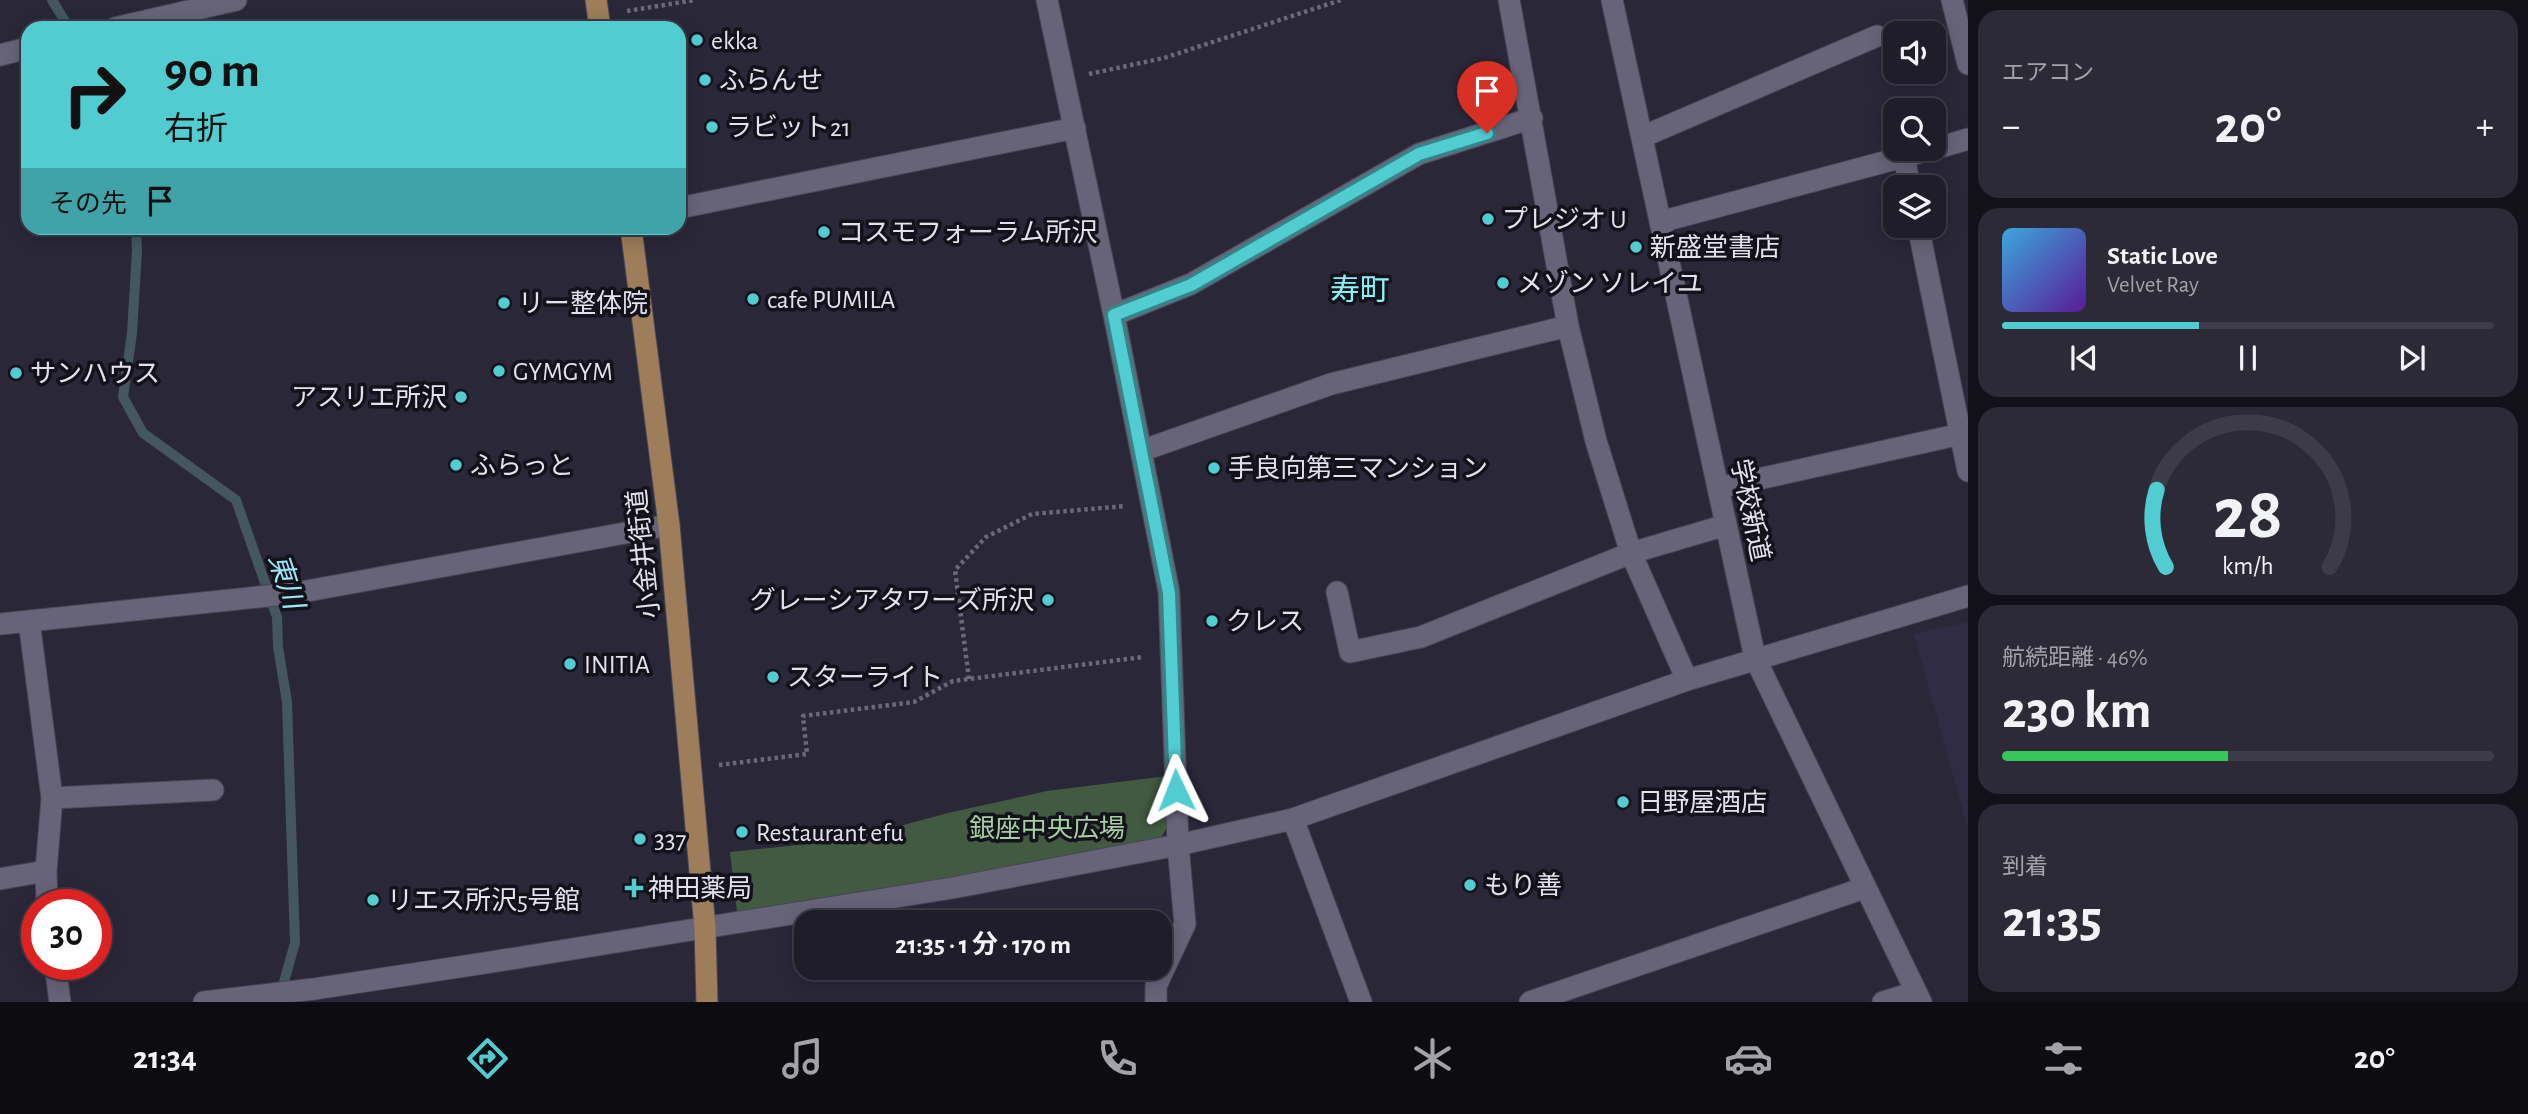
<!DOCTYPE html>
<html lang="ja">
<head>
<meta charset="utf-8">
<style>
	body { margin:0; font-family:"Alegreya Sans","Noto Sans JP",sans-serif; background:#2d2a37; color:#f1f3f6; height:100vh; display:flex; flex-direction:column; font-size:26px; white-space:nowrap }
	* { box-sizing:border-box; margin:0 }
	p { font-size:23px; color:#a2a2a9 }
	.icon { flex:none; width:38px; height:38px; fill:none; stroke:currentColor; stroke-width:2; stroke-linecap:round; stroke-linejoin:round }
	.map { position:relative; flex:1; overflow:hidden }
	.side { display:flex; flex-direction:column; gap:10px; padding:10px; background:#121018; width:560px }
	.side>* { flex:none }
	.top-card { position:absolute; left:21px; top:21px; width:665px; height:214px; border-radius:21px; box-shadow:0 4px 18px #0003,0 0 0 2px #3d3b47; background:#51ccd1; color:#111; overflow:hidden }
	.fabs { position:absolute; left:1883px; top:21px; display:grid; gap:14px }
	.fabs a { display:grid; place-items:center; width:63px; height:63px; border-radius:14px; background:#201d2b; box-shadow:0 4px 18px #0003,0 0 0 2px #3d3b47; font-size:35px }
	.speed { position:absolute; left:21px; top:889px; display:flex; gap:14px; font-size:35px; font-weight:700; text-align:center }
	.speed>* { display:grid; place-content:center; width:91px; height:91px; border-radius:50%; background:#201d2b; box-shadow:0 4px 18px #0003,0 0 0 2px #3d3b47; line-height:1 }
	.speed .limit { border:10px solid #d22; background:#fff; color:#111 }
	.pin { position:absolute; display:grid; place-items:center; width:60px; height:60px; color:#fff; margin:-72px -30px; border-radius:50% 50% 50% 0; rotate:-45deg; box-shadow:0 0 7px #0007 }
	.pin .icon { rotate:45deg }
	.me { position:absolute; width:77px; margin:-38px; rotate:358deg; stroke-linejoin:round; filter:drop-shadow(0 0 5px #0008) }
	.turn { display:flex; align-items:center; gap:24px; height:147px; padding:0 28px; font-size:32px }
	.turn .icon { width:91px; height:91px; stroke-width:2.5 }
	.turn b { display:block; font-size:49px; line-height:60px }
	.then { display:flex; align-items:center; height:66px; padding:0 28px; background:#0003; gap:14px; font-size:26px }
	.big { font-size:52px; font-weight:700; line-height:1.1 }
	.side .tile { flex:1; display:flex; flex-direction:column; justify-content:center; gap:10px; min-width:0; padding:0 24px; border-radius:21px; background:#2d2a37 }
	.side .dial { align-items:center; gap:0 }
	.dial svg { height:182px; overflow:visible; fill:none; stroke:#3d3b47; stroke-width:7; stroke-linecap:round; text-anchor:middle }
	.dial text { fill:#f1f3f6; stroke:none }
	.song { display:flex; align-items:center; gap:21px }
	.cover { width:84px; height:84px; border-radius:10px; background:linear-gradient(135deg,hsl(200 70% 55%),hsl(270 70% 35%)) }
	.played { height:7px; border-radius:4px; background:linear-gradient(90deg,#51ccd1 40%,#3d3b47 40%) }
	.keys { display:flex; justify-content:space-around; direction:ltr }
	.heat { display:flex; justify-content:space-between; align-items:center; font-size:38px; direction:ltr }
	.charge { height:10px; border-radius:5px; background:linear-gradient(90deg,#34c759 46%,#3d3b47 0) }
	.trip { position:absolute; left:794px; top:910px; width:378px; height:70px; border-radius:21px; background:#201d2b; box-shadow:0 4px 18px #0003,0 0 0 2px #3d3b47; font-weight:700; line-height:70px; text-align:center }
	.dock { display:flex; height:112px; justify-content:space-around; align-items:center; background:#0d0c11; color:#a2a2a9 }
	.dock .icon { width:49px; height:49px }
	.dock .on { color:#51ccd1 }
	.dock b { font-size:32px; color:#f1f3f6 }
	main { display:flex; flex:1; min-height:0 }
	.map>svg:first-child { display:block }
	.built { fill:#312c45 }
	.green { fill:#435a42 }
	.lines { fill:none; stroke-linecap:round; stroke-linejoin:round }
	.stream { stroke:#44565e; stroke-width:10 }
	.minor-casing { stroke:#494656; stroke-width:23 }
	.major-casing { stroke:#494656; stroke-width:23 }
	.path { stroke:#6b6979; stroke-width:4.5; stroke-dasharray:3.5 3.5; stroke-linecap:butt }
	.minor { stroke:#676479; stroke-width:21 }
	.major { stroke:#9d7d5a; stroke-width:21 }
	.route-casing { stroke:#358588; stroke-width:18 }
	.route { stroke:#51ccd1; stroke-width:12 }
	.poi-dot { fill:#51ccd1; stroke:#131119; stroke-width:2.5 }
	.labels { text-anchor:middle; stroke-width:7; stroke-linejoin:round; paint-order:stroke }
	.poi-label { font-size:26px; fill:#e3e1ee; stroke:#131119; text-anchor:start }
	.street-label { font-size:26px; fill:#e3e1ee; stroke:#131119 }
	.park-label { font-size:26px; fill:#a4cfa2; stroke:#131119 }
	.water-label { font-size:28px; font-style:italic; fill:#9ae6f6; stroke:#131119 }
	.quarter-label { font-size:30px; fill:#86f2f6; stroke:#131119 }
</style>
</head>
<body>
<main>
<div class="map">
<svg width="1968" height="1002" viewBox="0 0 1968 1002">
	<rect width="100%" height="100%" fill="#2a2739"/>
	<path class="built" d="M1968,622V829L1914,634Z"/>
	<path class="green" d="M1167,776V828L1161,837L1057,862L737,912L730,852L848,840L948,813L1047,791Z"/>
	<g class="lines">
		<path class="stream" d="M52,0L69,28
			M136,228L137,250L132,333L123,397L143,433L236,500L277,617L278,647L287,702L295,943L280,996"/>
		<g class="minor-casing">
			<path id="minor" d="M1047,0L1114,315L1169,592L1178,845L1185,924L1156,986V1002
				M1509,0L1568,326L1596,441L1631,553L1687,680
				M1612,0L1755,658L1921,1002
				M1952,0L1968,64
				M115,28L236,0
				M0,55L28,48
				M1642,137L1877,36
				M1934,149L1968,139
				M1904,157L1910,187
				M679,208L1075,128
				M1660,222L1933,149
				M1918,226L1968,471
				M1114,315L1191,284L1419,154L1532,118
				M1141,451L1331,384L1568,326
				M1718,488L1961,434
				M1337,592L1350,652L1421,637L1631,553L1726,525
				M29,621L52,798L46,871L47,905
				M0,624L296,593L669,525
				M52,798L213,790
				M1293,819L1361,1002
				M0,879L46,871
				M55,964L60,1002
				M204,1002L314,989L485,963L952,888L1178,845L1293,819L1687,680L1968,596
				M1530,1002L1864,888
				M1883,1002L1916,992"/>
		</g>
		<g class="major-casing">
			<path id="major" d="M596,0L600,28
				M631,228L669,525L705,928L707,1002"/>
		</g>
		<path class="path" d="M627,11L695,0
			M1089,74L1164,58L1341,0
			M969,679L955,570L986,537L1032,514L1126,506
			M719,765L807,754L803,716L914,702L953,681L1143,657"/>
		<use href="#minor" class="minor"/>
		<use href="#major" class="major"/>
	</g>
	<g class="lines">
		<g class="route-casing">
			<path id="route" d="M1176,790L1169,593L1114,315L1191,285L1419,154L1487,133"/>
		</g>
		<use href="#route" class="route"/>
	</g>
	<g class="poi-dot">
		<circle cx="697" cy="40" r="7"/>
		<circle cx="705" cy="80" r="7"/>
		<circle cx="712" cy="127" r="7"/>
		<circle cx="1488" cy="219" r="7"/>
		<circle cx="824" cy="232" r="7"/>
		<circle cx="1636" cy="247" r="7"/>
		<circle cx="1503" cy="283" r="7"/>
		<circle cx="753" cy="299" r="7"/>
		<circle cx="504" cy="303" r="7"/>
		<circle cx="499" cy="371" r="7"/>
		<circle cx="16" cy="373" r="7"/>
		<circle cx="461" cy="397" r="7"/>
		<circle cx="456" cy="465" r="7"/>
		<circle cx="1214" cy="468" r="7"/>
		<circle cx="1048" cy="600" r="7"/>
		<circle cx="1212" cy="621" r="7"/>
		<circle cx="570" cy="664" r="7"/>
		<circle cx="773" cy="677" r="7"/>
		<circle cx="1623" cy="802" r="7"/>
		<circle cx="742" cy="832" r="7"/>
		<circle cx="640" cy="839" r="7"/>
		<circle cx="1470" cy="885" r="7"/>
		<path d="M630.5 877.5h7v7h7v7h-7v7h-7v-7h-7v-7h7z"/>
		<circle cx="373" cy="900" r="7"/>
	</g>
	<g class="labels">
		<g class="poi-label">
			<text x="711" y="49">ekka</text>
			<text x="719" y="89">ふらんせ</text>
			<text x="726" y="136">ラビット21</text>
			<text x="1502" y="228">プレジオ U</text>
			<text x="838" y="241">コスモフォーラム所沢</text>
			<text x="1650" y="256">新盛堂書店</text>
			<text x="1517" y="292">メゾン ソレイユ</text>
			<text x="767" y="308">cafe PUMILA</text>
			<text x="518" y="312">リー整体院</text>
			<text x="513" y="380">GYMGYM</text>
			<text x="30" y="382">サンハウス</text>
			<text x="447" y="406" text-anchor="end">アスリエ所沢</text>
			<text x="470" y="474">ふらっと</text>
			<text x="1228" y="477">手良向第三マンション</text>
			<text x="1034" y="609" text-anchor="end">グレーシアタワーズ所沢</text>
			<text x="1226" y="630">クレス</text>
			<text x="584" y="673">INITIA</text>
			<text x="787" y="686">スターライト</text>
			<text x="1637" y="811">日野屋酒店</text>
			<text x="756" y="841">Restaurant efu</text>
			<text x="654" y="848">337</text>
			<text x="1484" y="894">もり善</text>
			<text x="648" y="897">神田薬局</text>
			<text x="387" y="909">リエス所沢5号館</text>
		</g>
		<g class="street-label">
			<text transform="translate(1751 510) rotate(78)" y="9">学校新道</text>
			<text transform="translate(643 554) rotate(-96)" y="9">小金井街道</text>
		</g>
		<g class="park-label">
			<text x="1047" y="837">銀座中央広場</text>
		</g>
		<g class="water-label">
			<text transform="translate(287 581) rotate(72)" y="10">東川</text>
		</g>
		<g class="quarter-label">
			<text x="1360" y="300">寿町</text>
		</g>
	</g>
</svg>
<div class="fabs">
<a><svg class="icon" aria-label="sound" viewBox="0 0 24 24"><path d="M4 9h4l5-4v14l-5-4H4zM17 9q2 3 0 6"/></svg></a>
<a><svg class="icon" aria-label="search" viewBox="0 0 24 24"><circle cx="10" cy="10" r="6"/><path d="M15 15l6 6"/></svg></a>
<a><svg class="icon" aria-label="layers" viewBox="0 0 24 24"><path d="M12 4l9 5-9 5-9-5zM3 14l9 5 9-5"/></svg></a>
</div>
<div class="speed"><div class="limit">30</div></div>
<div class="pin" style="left:1487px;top:133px;background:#d93025"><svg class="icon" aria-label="arrive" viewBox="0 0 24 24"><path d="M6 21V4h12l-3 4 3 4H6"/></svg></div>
<svg class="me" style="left:1176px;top:790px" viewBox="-20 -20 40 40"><path d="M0-17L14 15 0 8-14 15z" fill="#51ccd1" stroke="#fff" stroke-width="4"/></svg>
<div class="trip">21:35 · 1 分 · 170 m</div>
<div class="top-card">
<div class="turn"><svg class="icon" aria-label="right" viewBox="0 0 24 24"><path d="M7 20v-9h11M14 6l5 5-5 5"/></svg><div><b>90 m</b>右折</div></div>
<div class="then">その先<svg class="icon" aria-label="arrive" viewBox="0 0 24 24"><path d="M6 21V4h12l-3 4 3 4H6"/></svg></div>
</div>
</div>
<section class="side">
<div class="tile"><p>エアコン</p>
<div class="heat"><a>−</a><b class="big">20°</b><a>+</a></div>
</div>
<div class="tile">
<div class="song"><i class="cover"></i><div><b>Static Love</b><p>Velvet Ray</p></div></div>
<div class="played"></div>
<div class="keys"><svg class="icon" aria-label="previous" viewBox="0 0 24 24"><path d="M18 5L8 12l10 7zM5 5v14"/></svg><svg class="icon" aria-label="pause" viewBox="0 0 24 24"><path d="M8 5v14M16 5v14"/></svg><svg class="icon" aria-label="next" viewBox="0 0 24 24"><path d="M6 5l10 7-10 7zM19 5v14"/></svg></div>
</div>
<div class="tile dial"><svg viewBox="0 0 100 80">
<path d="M14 69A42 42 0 1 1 86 69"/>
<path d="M14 69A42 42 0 0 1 10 35" stroke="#51ccd1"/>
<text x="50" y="56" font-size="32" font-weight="700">28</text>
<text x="50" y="72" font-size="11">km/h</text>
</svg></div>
<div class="tile"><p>航続距離 · 46%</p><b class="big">230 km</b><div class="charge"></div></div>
<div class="tile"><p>到着</p><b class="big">21:35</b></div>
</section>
</main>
<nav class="dock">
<b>21:34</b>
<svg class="icon on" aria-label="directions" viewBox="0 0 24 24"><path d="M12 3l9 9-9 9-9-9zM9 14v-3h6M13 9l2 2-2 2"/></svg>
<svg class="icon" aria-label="music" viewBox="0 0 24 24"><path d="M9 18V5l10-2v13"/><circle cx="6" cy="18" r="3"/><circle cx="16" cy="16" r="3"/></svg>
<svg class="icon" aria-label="phone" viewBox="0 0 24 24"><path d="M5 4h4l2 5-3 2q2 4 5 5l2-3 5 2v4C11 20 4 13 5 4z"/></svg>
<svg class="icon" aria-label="climate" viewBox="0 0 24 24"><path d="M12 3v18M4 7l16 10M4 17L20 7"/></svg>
<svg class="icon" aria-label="car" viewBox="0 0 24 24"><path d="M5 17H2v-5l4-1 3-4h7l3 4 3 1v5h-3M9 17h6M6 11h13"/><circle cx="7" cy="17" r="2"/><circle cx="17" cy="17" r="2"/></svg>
<svg class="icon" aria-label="filters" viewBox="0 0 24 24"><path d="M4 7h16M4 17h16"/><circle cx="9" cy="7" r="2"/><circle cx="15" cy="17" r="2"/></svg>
<b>20°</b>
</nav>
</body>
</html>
